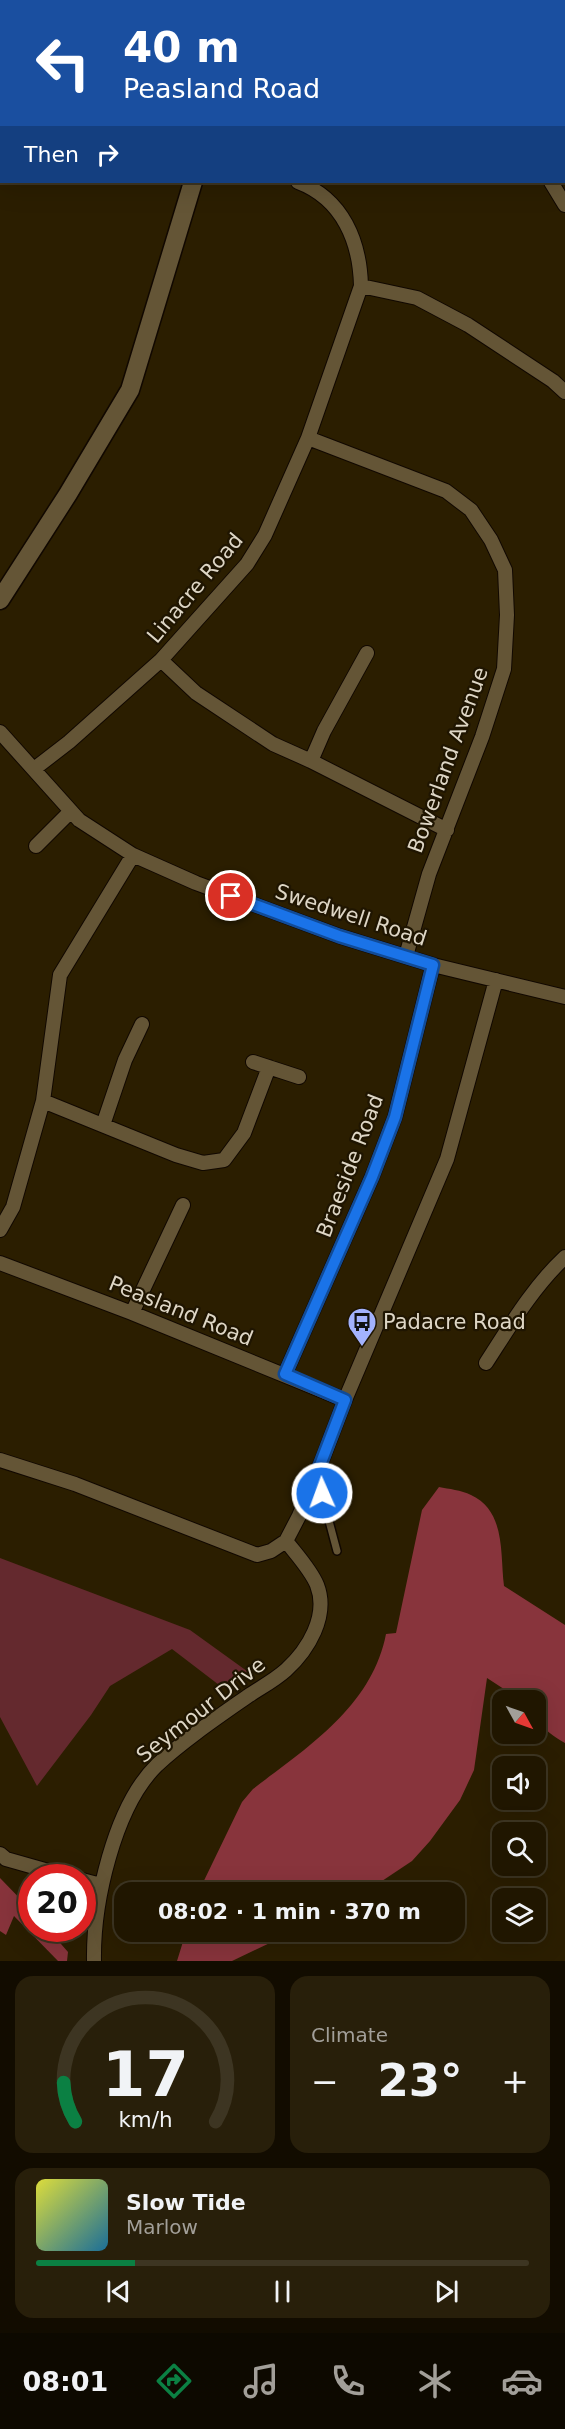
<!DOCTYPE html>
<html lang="en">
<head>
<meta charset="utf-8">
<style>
	body { margin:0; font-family:"DejaVu Sans",sans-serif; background:#281f0a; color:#f1f3f6; height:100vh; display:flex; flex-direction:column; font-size:22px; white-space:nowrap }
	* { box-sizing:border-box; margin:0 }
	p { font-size:20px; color:#a29f99 }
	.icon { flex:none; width:33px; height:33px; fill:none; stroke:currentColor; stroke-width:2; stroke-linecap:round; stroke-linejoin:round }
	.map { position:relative; height:1961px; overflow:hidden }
	.sheet { display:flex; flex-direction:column; gap:15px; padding:15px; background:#120c00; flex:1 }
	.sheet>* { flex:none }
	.top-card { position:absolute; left:0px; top:0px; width:566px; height:183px; box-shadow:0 6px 24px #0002,0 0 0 2px #3d3522; background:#1a4fa0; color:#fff; overflow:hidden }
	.needle { width:39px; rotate:130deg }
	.tools { position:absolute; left:492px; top:1690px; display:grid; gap:12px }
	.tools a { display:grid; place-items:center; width:54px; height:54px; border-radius:12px; background:#201600; box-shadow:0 6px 24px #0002,0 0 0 2px #3d3522; font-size:30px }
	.speed { position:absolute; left:18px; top:1864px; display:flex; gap:12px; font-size:30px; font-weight:700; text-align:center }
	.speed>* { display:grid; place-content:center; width:78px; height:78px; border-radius:50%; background:#201600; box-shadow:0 6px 24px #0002,0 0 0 2px #3d3522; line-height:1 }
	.speed .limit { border:9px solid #d22; background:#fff; color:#111 }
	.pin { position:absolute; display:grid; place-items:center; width:51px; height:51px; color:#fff; margin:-26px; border:3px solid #fff; border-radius:50%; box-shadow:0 2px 6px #0007 }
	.me { position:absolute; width:66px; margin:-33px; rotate:358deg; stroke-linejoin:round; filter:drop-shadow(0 0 4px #0008) }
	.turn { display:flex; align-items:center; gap:21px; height:126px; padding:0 24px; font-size:27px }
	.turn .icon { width:78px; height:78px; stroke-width:2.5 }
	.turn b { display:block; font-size:42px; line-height:51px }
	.then { display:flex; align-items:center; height:57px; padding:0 24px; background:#0003; gap:12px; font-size:22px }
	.big { font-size:45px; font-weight:800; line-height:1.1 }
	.sheet .card { flex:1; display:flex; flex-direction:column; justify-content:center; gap:9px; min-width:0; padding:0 21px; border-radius:18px; background:#281f0a }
	.sheet .dial { align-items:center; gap:0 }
	.dial svg { height:156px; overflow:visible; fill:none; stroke:#3d3522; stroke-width:7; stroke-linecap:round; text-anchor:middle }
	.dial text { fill:#f1f3f6; stroke:none }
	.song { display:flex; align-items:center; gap:18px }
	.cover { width:72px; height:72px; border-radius:9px; background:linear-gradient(135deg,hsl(60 70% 55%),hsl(200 70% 35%)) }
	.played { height:6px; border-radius:3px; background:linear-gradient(90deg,#0b8043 20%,#3d3522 20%) }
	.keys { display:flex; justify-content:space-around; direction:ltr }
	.heat { display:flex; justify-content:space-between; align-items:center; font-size:33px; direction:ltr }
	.sheet .tiles { flex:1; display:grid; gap:15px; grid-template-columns:1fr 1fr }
	.card:last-child { grid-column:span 2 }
	.trip { position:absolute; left:114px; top:1882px; width:351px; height:60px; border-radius:18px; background:#201600; box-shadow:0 6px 24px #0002,0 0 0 2px #3d3522; font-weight:800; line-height:60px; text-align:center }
	.tabs { display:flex; height:96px; justify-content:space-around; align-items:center; background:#0d0900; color:#a29f99 }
	.tabs .icon { width:42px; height:42px }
	.tabs .current { color:#0b8043 }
	.tabs b { font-size:27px; color:#f1f3f6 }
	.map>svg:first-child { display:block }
	.green { fill:#64292e }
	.forest { fill:#88343c }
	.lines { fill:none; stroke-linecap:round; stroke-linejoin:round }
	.service-casing { stroke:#110800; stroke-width:10 }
	.minor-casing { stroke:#110800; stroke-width:16 }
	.tertiary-casing { stroke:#110800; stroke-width:21 }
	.service { stroke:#645536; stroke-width:7 }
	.minor { stroke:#645536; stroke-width:14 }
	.tertiary { stroke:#645536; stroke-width:18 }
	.route-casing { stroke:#114b97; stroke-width:15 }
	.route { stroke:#1a73e8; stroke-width:10 }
	.labels { text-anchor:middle; stroke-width:4.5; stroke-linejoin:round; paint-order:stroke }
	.street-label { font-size:21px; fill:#ded6c5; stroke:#1f1501 }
	.poi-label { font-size:21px; fill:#ded6c5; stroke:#1f1501; text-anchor:start }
</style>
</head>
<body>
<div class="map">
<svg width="565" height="1961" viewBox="0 0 565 1961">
	<rect width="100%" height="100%" fill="#2b1e00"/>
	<path class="green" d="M0,1558L190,1630L251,1674L223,1688L172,1649L110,1686L91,1715L37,1786L0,1717Z"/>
	<path class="forest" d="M439,1487C449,1489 461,1490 471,1495C506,1511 500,1554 504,1586L565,1625V1743C546,1732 536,1724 536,1701H522L487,1678L474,1770L460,1800L430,1841L412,1861L364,1893H198L242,1802L253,1789C308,1747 372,1706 386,1634L396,1633L422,1510Z
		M0,1878L31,1910L32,1929H48L68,1952L67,1961H58L14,1916L6,1935L0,1931Z
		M186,1932H293L232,1961H177Z"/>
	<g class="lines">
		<g class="service-casing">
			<path id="service" d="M307,0V2
				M317,1476L337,1551"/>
		</g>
		<g class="minor-casing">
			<path id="minor" d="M463,0L464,2
				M564,39L565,36
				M298,182C343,199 360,242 361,286L417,298L468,325L553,381L565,392
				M551,182L565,205
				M308,438L446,491L471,510L491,540L505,570L507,615L504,669L482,737L429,874L406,956
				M161,660L196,693L273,744L311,761L447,830
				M0,732L79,820L133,855L196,883L339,936L433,965L565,997
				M311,761L324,731L367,653
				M34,769L69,742L161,660L247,564L265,535L308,438L361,286
				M36,846L71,811
				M253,1062L299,1077
				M43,1101L176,1155L203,1163L224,1160L244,1133L269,1067
				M103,1125L125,1060L142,1024
				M0,1230L13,1207L43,1101L60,975L133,855
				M0,1263L132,1313L345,1400
				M132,1313L183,1205
				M486,1363C510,1326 533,1287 565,1257
				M285,1374L372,1177L395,1117L433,965
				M0,1460L75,1484L257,1555L271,1551L286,1541L299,1516L321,1463L345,1400L447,1159L496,980
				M0,1854L6,1859L73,1878
				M82,1880L101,1885
				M94,1961C93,1903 114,1807 157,1765C184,1740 218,1717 248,1696C260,1688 275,1680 286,1670C308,1650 329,1616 317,1585C311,1570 296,1554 286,1541"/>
		</g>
		<g class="tertiary-casing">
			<path id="tertiary" d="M226,2V0
				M0,600L68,494L130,390L193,182"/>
		</g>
		<use href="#service" class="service"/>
		<use href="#minor" class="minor"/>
		<use href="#tertiary" class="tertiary"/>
	</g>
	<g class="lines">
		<g class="route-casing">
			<path id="route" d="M231,896L339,936L433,965L395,1117L372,1177L285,1374L345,1400L317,1473L322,1493"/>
		</g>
		<use href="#route" class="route"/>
	</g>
	<defs>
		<g id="bus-pin" transform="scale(1.5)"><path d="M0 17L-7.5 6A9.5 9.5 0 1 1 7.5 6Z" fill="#a3b2fd" stroke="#1f1501"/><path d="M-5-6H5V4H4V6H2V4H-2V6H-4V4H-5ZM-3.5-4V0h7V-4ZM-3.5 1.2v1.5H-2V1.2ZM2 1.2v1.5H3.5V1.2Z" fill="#111"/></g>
	</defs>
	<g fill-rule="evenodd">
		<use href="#bus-pin" x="362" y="1322"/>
	</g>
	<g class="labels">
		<g class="street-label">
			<text transform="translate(195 588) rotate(-50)" y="7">Linacre Road</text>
			<text transform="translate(448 760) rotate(-70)" y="7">Bowerland Avenue</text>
			<text transform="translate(351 915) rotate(18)" y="7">Swedwell Road</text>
			<text transform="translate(350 1166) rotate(-69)" y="7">Braeside Road</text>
			<text transform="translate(181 1311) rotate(22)" y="7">Peasland Road</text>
			<text transform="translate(201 1710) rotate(-38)" y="7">Seymour Drive</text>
		</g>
		<g class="poi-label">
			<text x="383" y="1329">Padacre Road</text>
		</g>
	</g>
</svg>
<div class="tools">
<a><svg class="needle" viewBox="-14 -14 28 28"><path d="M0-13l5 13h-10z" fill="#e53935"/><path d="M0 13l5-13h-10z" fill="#a29f99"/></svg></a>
<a><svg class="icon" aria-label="sound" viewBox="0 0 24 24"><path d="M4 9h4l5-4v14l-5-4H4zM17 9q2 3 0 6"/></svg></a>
<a><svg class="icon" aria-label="search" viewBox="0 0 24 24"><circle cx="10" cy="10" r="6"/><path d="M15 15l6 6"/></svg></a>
<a><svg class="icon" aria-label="layers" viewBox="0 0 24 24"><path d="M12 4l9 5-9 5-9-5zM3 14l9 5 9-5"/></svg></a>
</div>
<div class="speed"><div class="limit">20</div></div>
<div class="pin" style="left:231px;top:896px;background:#d93025"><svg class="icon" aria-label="arrive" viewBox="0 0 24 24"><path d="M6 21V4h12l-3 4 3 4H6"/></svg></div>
<svg class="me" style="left:322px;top:1493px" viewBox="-20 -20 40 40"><circle r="17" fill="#1a73e8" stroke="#fff" stroke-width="3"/><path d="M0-11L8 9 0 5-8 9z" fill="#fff"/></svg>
<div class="trip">08:02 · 1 min · 370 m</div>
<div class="top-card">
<div class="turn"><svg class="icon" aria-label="left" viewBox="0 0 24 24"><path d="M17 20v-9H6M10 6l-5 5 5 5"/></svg><div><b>40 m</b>Peasland Road</div></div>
<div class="then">Then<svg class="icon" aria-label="right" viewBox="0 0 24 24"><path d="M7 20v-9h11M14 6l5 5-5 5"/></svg></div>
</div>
</div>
<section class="sheet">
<div class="tiles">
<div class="card dial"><svg viewBox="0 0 100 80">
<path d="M14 69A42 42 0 1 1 86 69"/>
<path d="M14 69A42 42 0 0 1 8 49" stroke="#0b8043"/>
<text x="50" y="56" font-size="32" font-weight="700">17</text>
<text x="50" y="72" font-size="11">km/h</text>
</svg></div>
<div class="card"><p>Climate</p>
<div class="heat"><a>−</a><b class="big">23°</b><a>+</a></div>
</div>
<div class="card">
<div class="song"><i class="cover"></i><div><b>Slow Tide</b><p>Marlow</p></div></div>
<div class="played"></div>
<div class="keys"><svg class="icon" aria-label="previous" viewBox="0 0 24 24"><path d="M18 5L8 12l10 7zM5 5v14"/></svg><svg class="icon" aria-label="pause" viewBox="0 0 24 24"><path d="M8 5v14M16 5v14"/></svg><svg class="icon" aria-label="next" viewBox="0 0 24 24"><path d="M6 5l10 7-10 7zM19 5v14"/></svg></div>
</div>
</div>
</section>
<nav class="tabs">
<b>08:01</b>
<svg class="icon current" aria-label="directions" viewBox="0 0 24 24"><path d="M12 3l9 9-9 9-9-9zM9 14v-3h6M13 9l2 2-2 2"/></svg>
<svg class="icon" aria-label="music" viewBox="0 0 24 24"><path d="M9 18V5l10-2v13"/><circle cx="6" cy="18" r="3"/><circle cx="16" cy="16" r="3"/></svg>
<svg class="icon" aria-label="phone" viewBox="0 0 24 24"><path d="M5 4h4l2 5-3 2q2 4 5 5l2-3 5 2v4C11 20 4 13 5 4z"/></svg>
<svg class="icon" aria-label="climate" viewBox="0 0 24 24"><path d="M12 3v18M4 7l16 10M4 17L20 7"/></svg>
<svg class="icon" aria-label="car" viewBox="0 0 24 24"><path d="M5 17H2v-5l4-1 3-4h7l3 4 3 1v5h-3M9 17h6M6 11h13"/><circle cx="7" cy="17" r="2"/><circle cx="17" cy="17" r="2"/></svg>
</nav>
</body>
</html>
